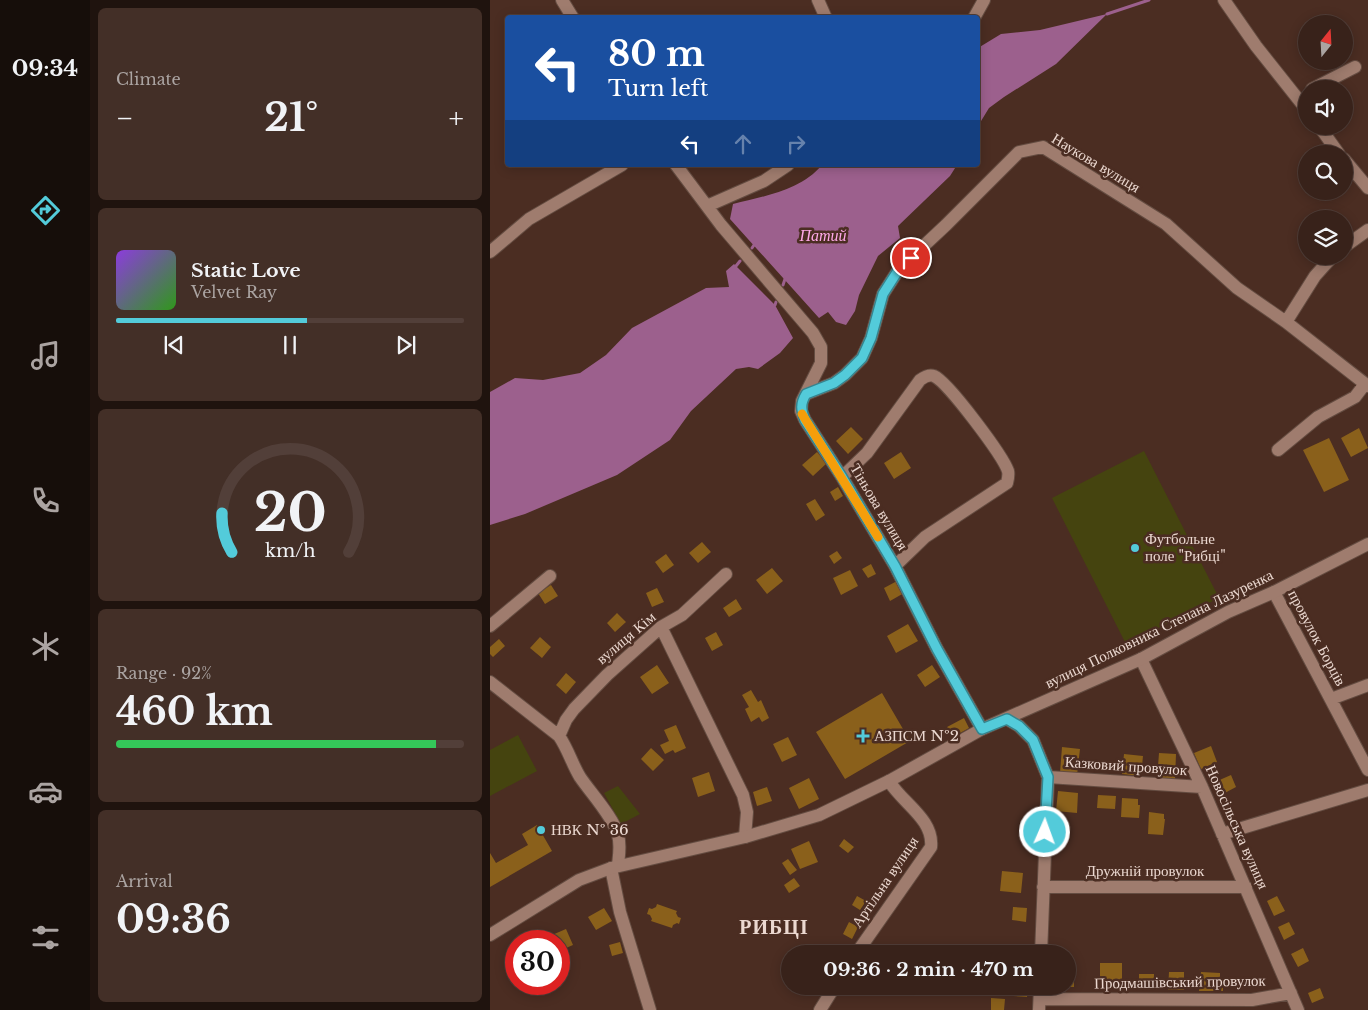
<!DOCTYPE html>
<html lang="en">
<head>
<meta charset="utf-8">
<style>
	body { margin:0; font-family:"Libre Baskerville",serif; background:#432f27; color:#f1f3f6; height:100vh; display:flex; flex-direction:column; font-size:19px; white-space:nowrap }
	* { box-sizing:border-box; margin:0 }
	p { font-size:16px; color:#aba4a2 }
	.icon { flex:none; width:28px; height:28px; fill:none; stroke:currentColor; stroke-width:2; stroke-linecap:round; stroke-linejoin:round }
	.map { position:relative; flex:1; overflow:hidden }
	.details { display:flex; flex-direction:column; gap:8px; padding:8px; background:#1f130e; width:400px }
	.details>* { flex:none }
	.top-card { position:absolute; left:15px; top:15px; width:475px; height:152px; border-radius:5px; box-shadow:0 2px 12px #0003,0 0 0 1px #523f39; background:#1a4fa0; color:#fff; overflow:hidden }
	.needle { width:32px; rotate:18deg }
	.fabs { position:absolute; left:808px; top:15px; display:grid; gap:10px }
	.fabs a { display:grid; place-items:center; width:55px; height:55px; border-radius:50%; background:#38221a; box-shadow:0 2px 12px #0003,0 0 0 1px #523f39; font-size:25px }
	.speed { position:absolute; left:15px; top:930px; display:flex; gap:10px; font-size:25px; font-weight:700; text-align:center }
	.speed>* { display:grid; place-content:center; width:65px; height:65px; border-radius:50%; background:#38221a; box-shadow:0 2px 12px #0003,0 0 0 1px #523f39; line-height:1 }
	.speed .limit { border:8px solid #d22; background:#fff; color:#111 }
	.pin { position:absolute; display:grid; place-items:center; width:42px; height:42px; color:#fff; margin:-21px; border:2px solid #fff; border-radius:50%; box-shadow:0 1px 5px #0007 }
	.me { position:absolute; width:55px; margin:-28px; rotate:2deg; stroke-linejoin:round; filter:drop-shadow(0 0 4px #0008) }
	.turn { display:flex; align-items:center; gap:18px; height:105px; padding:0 20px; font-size:22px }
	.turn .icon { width:65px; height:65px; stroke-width:2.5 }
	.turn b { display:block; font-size:35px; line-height:42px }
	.lanes { display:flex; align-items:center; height:48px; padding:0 20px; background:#0003; justify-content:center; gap:25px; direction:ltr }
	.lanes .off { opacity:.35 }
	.big { font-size:38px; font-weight:800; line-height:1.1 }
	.details .tile { flex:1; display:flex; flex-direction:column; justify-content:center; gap:8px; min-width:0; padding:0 18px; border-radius:8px; background:#432f27 }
	.details .dial { align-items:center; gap:0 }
	.dial svg { height:130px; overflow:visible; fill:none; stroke:#523f39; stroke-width:7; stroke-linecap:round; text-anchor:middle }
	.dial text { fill:#f1f3f6; stroke:none }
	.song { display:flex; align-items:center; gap:15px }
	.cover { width:60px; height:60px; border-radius:8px; background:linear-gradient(135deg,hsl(270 70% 55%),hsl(110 70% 35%)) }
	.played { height:5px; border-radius:2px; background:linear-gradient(90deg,#53cbda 55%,#523f39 55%) }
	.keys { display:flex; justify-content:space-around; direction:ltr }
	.heat { display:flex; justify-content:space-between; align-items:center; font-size:28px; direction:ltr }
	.charge { height:8px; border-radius:4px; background:linear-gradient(90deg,#34c759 92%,#523f39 0) }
	.trip { position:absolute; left:291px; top:945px; width:295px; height:50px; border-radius:25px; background:#38221a; box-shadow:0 2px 12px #0003,0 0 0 1px #523f39; font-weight:800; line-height:50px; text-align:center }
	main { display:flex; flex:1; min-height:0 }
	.tabs { display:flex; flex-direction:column; width:90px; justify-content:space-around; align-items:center; background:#160e0a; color:#aba4a2 }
	.tabs .icon { width:35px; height:35px }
	.tabs .active { color:#53cbda }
	.tabs b { font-size:22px; color:#f1f3f6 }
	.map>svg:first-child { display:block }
	.green { fill:#45440f }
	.water { fill:#9c608d }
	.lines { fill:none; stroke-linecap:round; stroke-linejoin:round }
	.stream { stroke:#9c608d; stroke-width:3 }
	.building { fill:#8a601b }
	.street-casing { stroke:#644c41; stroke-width:14 }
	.secondary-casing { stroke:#644c41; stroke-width:14 }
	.street { stroke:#9f7c6e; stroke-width:12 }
	.secondary { stroke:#9f7c6e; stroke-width:12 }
	.route-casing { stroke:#36848e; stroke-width:12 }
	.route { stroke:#53cbda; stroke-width:9 }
	.slow { stroke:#f59e0b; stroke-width:9 }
	.poi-dot { fill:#53cbda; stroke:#4b2d22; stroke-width:2 }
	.labels { text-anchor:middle; stroke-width:5; stroke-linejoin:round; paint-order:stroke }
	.street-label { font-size:15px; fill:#ebd8d0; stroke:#4b2d22 }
	.poi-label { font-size:15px; fill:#ebd8d0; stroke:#4b2d22; text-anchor:start }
	.water-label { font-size:16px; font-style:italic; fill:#ffa9e9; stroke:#4b2d22 }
	.district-label { font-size:20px; font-weight:bold; letter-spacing:1px; fill:#ebd8d0; stroke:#4b2d22 }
</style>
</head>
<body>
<main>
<nav class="tabs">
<b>09:34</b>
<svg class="icon active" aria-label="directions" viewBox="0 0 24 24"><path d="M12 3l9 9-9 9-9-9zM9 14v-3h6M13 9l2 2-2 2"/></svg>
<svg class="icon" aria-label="music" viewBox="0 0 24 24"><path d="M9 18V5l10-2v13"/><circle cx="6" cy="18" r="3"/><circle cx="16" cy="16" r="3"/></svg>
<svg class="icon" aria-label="phone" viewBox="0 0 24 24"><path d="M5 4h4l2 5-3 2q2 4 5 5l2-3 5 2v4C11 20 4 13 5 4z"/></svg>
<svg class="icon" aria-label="climate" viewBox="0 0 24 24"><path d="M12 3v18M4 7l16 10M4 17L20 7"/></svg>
<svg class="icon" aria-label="car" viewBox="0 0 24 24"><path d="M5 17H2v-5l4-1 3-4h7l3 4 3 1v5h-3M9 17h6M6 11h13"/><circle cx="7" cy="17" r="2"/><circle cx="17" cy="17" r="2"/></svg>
<svg class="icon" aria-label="filters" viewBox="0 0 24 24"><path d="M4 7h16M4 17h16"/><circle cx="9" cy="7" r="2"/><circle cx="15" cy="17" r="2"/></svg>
</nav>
<section class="details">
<div class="tile"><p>Climate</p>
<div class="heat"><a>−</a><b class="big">21°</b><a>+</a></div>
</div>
<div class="tile">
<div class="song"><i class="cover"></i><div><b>Static Love</b><p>Velvet Ray</p></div></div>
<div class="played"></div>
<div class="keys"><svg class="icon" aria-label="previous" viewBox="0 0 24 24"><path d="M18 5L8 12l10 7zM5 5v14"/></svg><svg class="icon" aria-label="pause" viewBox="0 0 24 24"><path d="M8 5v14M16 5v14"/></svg><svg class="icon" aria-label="next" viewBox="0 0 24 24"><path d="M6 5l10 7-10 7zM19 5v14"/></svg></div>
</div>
<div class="tile dial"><svg viewBox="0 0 100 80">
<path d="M14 69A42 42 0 1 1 86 69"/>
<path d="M14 69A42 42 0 0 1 8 45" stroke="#53cbda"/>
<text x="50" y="56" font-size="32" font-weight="700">20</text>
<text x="50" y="72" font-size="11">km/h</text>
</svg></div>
<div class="tile"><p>Range · 92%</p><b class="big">460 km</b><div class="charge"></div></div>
<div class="tile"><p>Arrival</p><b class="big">09:36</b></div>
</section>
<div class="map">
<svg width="878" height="1010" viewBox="0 0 878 1010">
	<rect width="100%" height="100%" fill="#4b2d22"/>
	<path class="green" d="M654,451L729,598L636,644L562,498Z
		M28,735L47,771L0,796V750Z
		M128,786L150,814L131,824L114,793Z"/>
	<path class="water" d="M617,14L566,64L514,97L499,108L488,126V48L511,34L550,30Z
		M332,165H467L460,176L408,226L410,238L388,256L369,295L365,311L356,325L346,322L338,312L329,318L240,219L243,204C274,196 310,191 332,165Z
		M244,264L285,305L303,338L290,353L268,369L259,367L246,369L201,411L180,440L127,475L35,514L0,525V392L25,378L53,380L90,373L116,355L142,328L216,288L239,287L236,271Z"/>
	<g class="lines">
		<path class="stream" d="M617,14L659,0
			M262,248L264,245
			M246,266L250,261
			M293,285L295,279
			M285,305L286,302"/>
	</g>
	<path class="building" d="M361,427L373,439L358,454L346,441Z
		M869,428L878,448L861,457L851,438Z
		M839,438L859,480L834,492L813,450Z
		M327,452L337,463L323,476L312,465Z
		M411,452L421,468L404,479L394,463Z
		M348,487L353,496L345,501L340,492Z
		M325,499L335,515L326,521L316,504Z
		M212,542L221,552L208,563L199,553Z
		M347,551L352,558L344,564L339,556Z
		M176,554L184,565L173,573L165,562Z
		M381,564L386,574L378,578L372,569Z
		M282,568L293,581L277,594L266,580Z
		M360,570L368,586L351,595L343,578Z
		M407,581L414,593L400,601L394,588Z
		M61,585L68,596L55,604L48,593Z
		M167,588L174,602L162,607L156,593Z
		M246,599L252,609L239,617L233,608Z
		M127,613L136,622L125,632L117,623Z
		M418,624L428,641L406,653L397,636Z
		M226,632L233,645L222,651L215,638Z
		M50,637L61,647L52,658L40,648Z
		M9,639L15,646L3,657L0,654V647Z
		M167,665L179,683L162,694L150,677Z
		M442,665L450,677L435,687L427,675Z
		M76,673L86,682L76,694L66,685Z
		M261,690L268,702L271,700L279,718L272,722L269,717L261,722L255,709L259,707L252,695Z
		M392,693L420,741L355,779L326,732Z
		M474,718L479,728L463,737L457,727Z
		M186,725L196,748L185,753L183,750L175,754L170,745L179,741L174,730Z
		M298,737L307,755L292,762L283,744Z
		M721,746L727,762L711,769L704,753Z
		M572,747L590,749L587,775L570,773Z
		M161,748L174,760L163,771L151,759Z
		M669,753L686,754L685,780H667Z
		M634,754L653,756L651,776L632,774Z
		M219,772L225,791L208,797L202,778Z
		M741,775L746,787L731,795L725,782Z
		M319,778L329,799L309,809L299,788Z
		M277,787L282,801L267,806L263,792Z
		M568,791L588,793L587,813L566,811Z
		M608,795L626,796L625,809L607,808Z
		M632,798L648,799V805H650L649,818L631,817Z
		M659,812L674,814V819H675L673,835L658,834Z
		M47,825L62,851L0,887V853L6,863L38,845L32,834Z
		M354,839L364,847L358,853L349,846Z
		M319,841L328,862L310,869L301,849Z
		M298,859L307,870L300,875L292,863Z
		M512,871L533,873L531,893L510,891Z
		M304,878L310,886L299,893L294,885Z
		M367,896L376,901L370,910L362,905Z
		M787,896L795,911L784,916L777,901Z
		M167,904L187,911L186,913L188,917L191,918L189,924L187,923L183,925L182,928L161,921L162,919L160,915L157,914L159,908L162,909L166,907Z
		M523,907L537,908L536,922L522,920Z
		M114,908L122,921L106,930L98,917Z
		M359,922L368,927L362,939L353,934Z
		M799,922L805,934L794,940L788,927Z
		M76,929L83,945L69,951V941H65L62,935Z
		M130,942L133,953L122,956L119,945Z
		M503,948L521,950L520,954H502Z
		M813,948L819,961L808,967L801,954Z
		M610,963H632V989H610Z
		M578,965H584V987H578Z
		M679,972H694V990H678Z
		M711,972L730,973V981H733V991H709Z
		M649,974H664V989L649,988Z
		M523,986H538L537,997L523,996Z
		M830,988L834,998L822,1003L818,993Z
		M501,998L515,999L514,1010H501Z"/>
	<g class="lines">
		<g class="street-casing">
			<path id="street" d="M72,0L83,18
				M328,0L336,18
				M734,0L766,46L816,109
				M484,18L494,0
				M822,89L865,67
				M829,126L849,154
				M854,159L878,188
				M186,165L231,225L323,333L331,347V363L312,401L311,411L315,420L352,477L405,566L447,649L492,729
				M217,206L274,181L298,165
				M854,247L878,230
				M0,252L39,219L132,165
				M796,322L825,276L843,256
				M316,394L344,383L355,375L372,358L381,338L393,294L409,269L456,225L529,152L553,147L676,224L747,288L796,322L878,386
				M788,450L828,417L865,397L875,384
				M352,477L377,453L430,380C434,377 439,374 444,376C458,382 513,456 518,471C519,475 518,479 517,483L435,537L405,566
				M784,592L878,770
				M0,626L60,576
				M171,627L253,795L257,812L255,837
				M651,659L712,787L808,1010
				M0,682L69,736C78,749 82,764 90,777C100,792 124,818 128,835C131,845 129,855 128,865
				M841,699L878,685
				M517,719L529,726L543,740L558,777L551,954
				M69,736L76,720L84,709L117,675L171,627L192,615L236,574
				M558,777L712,787
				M732,834L878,790
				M121,868L130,912L160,1010
				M553,887H756
				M366,954L441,847C444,819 412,803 399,781
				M550,999L762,1000L801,993
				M330,1010L345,986
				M549,1010L550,986"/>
		</g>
		<g class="secondary-casing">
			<path id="secondary" d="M0,935L89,880L121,868L255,837L329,815L399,781L492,729L651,659L738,612L784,592L878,544"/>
		</g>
		<use href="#street" class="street"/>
		<use href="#secondary" class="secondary"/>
	</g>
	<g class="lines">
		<g class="route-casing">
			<path id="route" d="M421,258L409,269L393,294L381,338L372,358L355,375L344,383L316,394C310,404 311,410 315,420L352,477L405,566L447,649L492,729L517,719L529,726L543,740L558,777L555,832"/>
		</g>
		<use href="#route" class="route"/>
		<path class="slow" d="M312,414L388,537"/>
	</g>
	<g class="poi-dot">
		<circle cx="645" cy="548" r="5"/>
		<path d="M370.5 728.5h5v5h5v5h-5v5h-5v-5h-5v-5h5z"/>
		<circle cx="51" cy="830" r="5"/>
	</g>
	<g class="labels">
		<g class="street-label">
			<text transform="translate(606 163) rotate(31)" y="5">Наукова вулиця</text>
			<text transform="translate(389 507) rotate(59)" y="5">Тіньова вулиця</text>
			<text transform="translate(669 629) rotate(-26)" y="5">вулиця Полковника Степана Лазуренка</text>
			<text transform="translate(136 638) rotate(-40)" y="5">вулиця Кім</text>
			<text transform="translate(827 638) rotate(62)" y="5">провулок Борців</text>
			<text transform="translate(636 766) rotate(4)" y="5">Казковий провулок</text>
			<text transform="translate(747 827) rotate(66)" y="5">Новосільська вулиця</text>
			<text x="655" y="876">Дружній провулок</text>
			<text transform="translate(395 882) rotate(-56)" y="5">Артільна вулиця</text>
			<text transform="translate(690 982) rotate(-1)" y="5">Продмашівський провулок</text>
		</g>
		<g class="poi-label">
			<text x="655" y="544">Футбольне<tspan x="655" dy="17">поле "Рибці"</tspan></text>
			<text x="384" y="741">АЗПСМ №2</text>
			<text x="61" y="835">НВК № 36</text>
		</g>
		<g class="water-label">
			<text x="333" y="241">Патий</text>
		</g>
		<g class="district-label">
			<text x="284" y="934">РИБЦІ</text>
		</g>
	</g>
</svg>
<div class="fabs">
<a><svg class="needle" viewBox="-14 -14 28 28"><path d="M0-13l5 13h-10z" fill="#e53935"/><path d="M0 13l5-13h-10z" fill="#aba4a2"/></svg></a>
<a><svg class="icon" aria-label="sound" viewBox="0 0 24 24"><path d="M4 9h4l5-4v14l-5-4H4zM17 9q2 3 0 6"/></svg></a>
<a><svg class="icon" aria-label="search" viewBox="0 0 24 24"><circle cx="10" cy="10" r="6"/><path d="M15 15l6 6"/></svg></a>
<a><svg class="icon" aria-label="layers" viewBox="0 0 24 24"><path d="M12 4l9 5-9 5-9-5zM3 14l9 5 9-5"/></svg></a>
</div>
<div class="speed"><div class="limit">30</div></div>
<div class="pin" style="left:421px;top:258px;background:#d93025"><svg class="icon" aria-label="arrive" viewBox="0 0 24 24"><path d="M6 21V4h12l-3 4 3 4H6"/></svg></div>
<svg class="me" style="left:555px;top:832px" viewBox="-20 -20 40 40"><circle r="17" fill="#53cbda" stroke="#fff" stroke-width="3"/><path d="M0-11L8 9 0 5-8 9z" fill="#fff"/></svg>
<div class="trip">09:36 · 2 min · 470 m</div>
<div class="top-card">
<div class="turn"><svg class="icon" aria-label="left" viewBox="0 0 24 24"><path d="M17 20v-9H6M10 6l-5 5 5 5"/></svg><div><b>80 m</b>Turn left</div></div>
<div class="lanes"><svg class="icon" aria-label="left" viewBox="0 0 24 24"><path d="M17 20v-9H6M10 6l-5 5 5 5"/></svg><svg class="icon off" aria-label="ahead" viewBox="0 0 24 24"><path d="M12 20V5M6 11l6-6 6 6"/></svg><svg class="icon off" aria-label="right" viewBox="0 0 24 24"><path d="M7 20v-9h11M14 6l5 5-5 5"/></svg></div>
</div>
</div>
</main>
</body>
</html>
